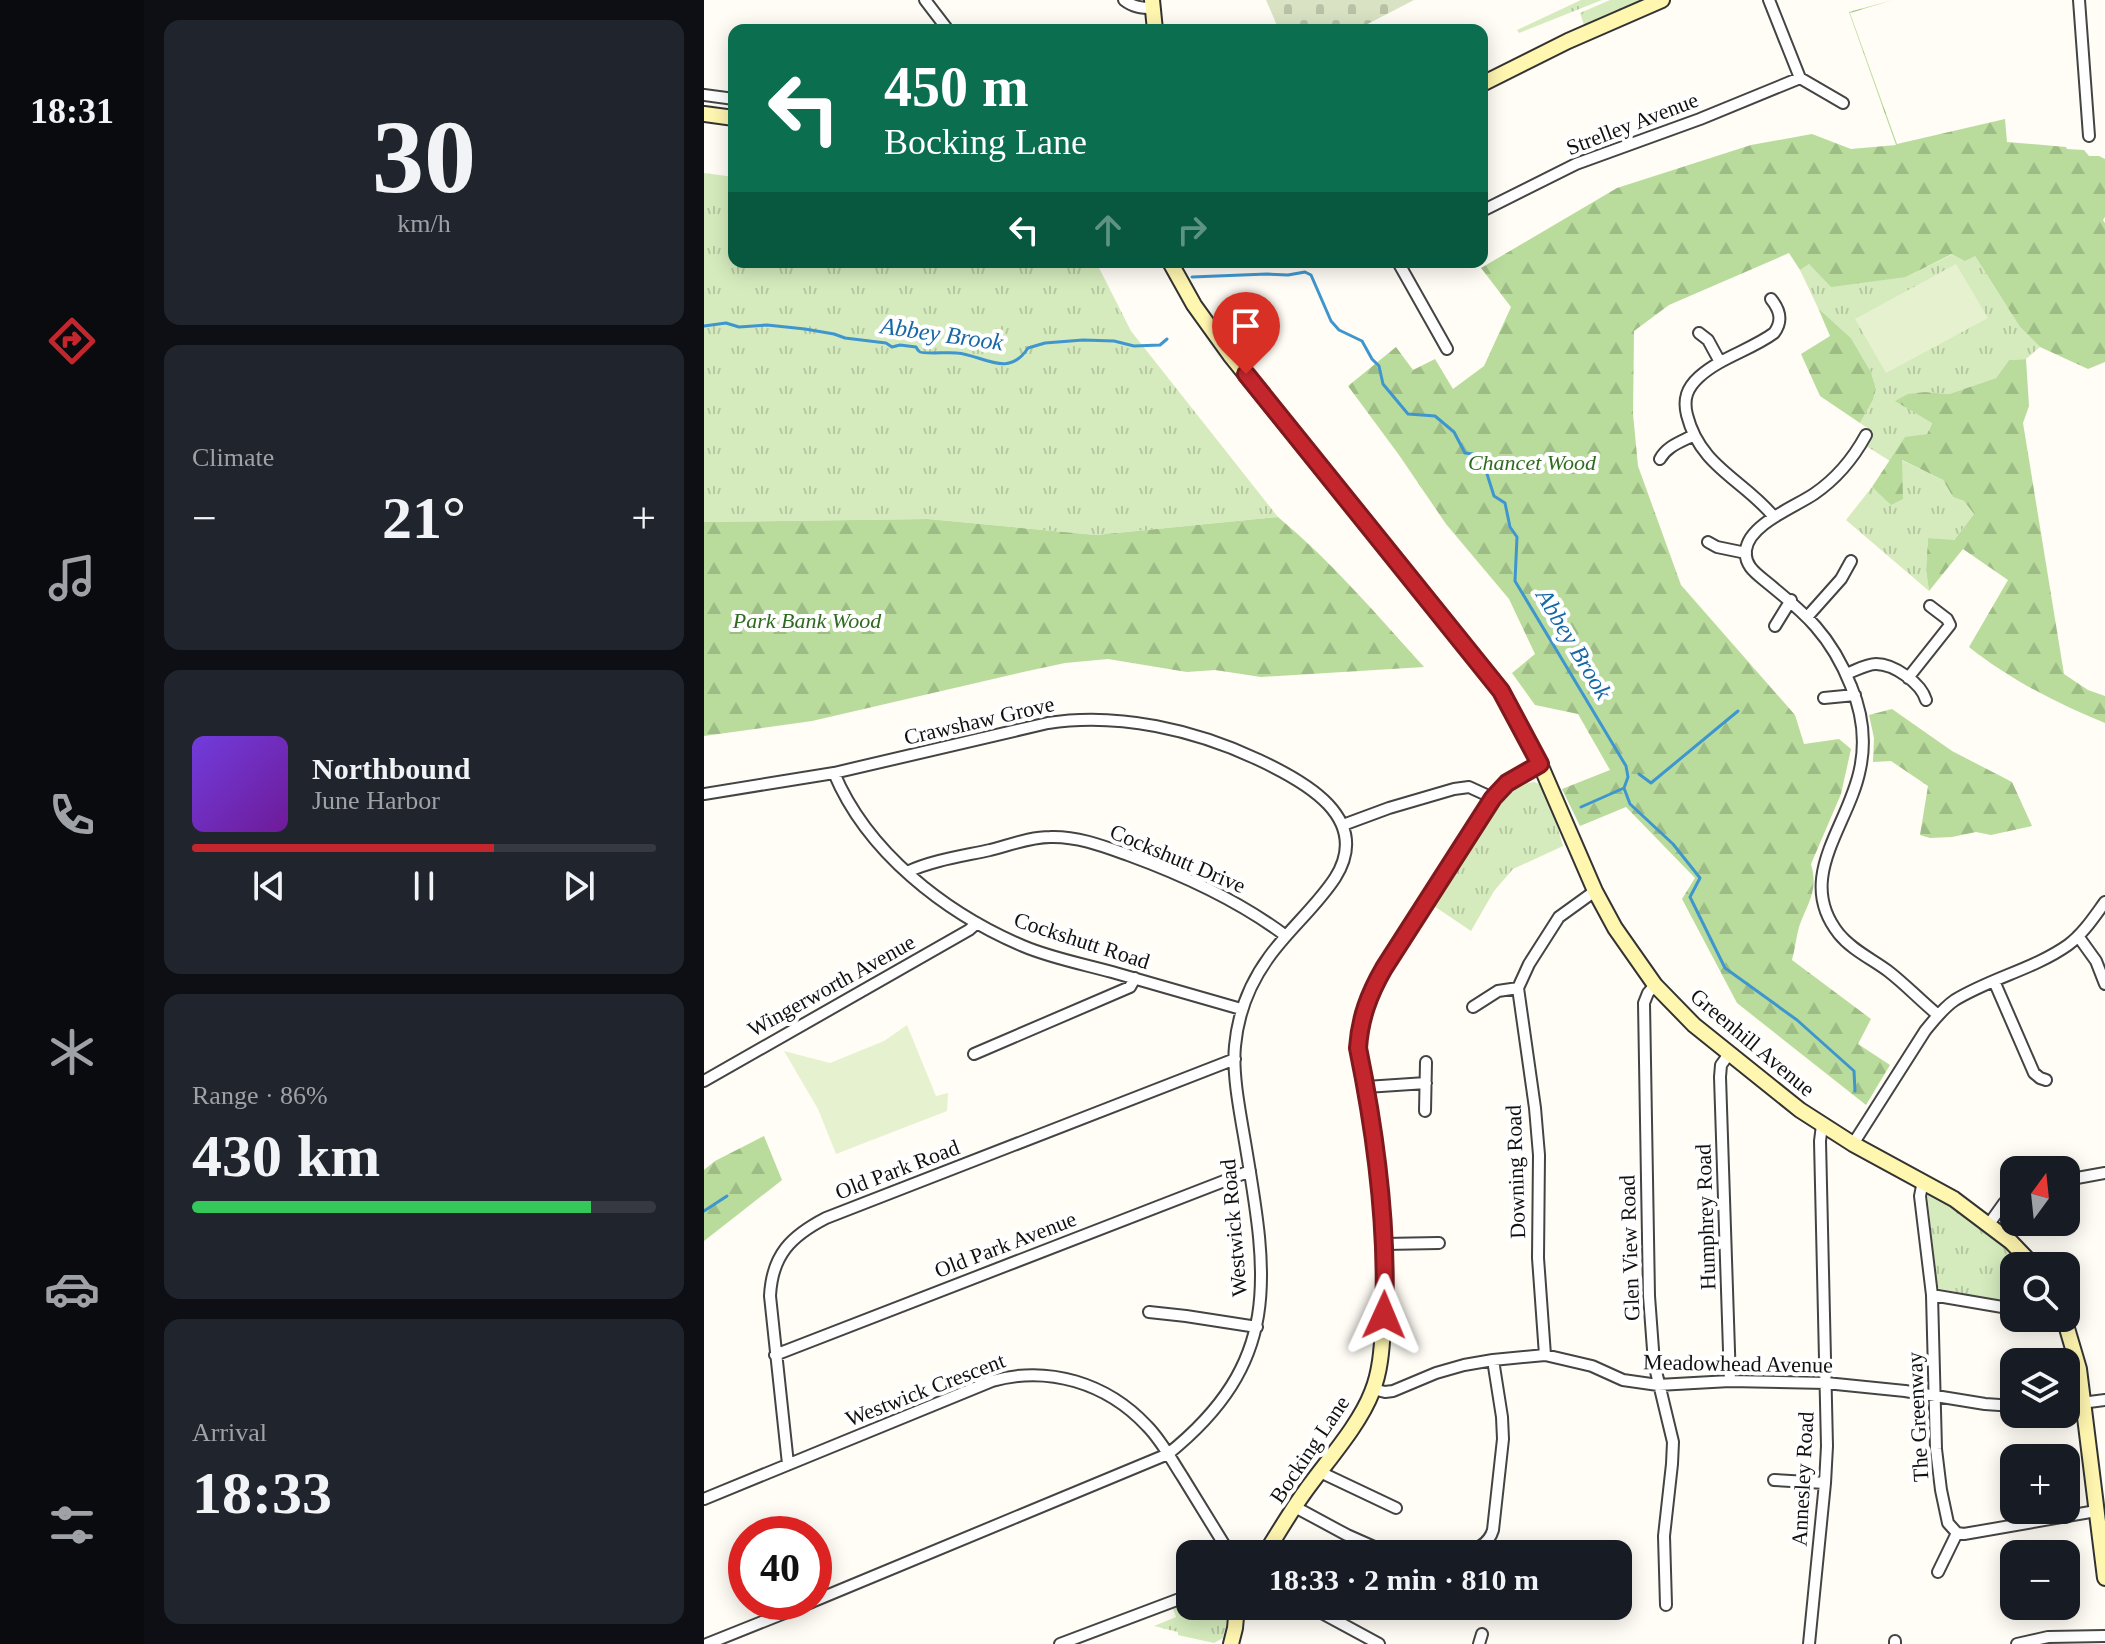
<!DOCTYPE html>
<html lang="en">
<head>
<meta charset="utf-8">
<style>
	body { margin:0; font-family:Georgia,serif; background:#20242c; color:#f1f3f6; height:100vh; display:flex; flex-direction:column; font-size:30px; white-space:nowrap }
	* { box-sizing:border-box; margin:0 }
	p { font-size:26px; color:#9ea1a6 }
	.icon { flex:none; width:44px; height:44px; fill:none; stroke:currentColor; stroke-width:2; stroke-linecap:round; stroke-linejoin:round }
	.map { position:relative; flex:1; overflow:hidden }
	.drawer { display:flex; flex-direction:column; gap:20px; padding:20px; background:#0d0f14; width:560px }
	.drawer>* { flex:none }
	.guide { position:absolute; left:24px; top:24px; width:760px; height:244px; border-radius:16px; box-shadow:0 4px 20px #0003; background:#0b6e4f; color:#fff; overflow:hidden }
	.needle { width:52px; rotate:15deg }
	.buttons { position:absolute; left:1296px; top:1156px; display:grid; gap:16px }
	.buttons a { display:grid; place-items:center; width:80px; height:80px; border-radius:16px; background:#171b24; box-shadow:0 4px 20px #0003; font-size:40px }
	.speed { position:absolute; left:24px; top:1516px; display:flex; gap:16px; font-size:40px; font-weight:700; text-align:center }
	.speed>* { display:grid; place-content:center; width:104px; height:104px; border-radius:50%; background:#171b24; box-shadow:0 4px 20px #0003; line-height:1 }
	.speed .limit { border:12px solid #d22; background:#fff; color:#111 }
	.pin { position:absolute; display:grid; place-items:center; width:68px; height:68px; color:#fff; margin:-82px -34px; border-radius:50% 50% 50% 0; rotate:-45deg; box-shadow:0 0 8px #0007 }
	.pin .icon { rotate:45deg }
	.me { position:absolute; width:88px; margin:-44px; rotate:1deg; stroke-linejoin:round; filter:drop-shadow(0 0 6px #0008) }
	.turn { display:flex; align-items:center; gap:28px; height:168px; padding:0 24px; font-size:36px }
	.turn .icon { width:104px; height:104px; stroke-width:2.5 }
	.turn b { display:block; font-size:56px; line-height:68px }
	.lanes { display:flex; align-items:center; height:76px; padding:0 24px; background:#0003; justify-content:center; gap:40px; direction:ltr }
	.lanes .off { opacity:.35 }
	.big { font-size:60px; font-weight:700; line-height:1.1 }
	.drawer .tile { flex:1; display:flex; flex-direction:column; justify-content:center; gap:12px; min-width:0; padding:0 28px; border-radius:16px; background:#20242c }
	.drawer .dial { align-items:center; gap:0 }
	.dial b { font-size:104px; line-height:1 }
	.song { display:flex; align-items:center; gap:24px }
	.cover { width:96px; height:96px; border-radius:12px; background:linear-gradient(135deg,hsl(260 70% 55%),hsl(280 70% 35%)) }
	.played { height:8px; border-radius:4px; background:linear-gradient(90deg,#c4262e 65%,#363941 65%) }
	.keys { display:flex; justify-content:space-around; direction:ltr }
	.heat { display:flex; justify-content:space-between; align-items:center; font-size:44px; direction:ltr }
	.charge { height:12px; border-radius:6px; background:linear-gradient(90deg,#34c759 86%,#363941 0) }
	.trip { position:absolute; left:472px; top:1540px; width:456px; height:80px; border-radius:16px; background:#171b24; box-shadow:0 4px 20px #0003; font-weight:700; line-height:80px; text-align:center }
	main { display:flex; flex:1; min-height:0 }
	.dock { display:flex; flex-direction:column; width:144px; justify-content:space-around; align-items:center; background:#090b0e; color:#9ea1a6 }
	.dock .icon { width:56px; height:56px }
	.dock .selected { color:#c4262e }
	.dock b { font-size:36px; color:#f1f3f6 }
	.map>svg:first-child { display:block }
	.grass { fill:url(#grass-tufts) }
	.forest { fill:url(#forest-firs) }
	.cemetery { fill:url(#cemetery-stones) }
	.pitch { fill:#e6f2cf }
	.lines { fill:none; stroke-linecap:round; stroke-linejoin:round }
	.stream { stroke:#3f96cf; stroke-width:3 }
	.street-casing { stroke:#444; stroke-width:14 }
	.secondary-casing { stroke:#333; stroke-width:18 }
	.street { stroke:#fff; stroke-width:10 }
	.secondary { stroke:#fff6b0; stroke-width:14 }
	.route-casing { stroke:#7f191e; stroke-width:20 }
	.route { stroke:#c4262e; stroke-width:14 }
	.labels { text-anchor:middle; stroke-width:8; stroke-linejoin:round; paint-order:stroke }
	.street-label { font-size:22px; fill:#111; stroke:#fff }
	.park-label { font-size:22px; font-style:italic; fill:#2f6b1f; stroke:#fff }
	.water-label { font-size:24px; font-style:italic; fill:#1768a6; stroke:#fff }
</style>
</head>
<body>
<main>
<nav class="dock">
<b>18:31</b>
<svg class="icon selected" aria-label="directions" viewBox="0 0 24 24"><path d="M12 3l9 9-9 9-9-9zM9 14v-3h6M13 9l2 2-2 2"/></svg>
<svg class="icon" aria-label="music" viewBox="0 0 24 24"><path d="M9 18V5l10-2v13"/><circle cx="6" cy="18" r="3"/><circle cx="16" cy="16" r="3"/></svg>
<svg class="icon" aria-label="phone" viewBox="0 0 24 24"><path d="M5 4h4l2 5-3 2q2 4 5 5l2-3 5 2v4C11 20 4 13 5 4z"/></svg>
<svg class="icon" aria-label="climate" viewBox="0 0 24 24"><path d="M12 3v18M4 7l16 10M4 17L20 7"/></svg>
<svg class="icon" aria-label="car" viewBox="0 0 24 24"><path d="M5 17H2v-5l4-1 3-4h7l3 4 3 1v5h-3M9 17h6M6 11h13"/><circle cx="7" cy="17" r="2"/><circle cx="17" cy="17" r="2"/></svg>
<svg class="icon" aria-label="filters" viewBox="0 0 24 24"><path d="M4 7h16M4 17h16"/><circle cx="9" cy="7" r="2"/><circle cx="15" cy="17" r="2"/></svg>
</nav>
<section class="drawer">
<div class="tile dial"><b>30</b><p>km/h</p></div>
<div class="tile"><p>Climate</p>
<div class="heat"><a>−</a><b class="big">21°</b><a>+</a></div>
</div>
<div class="tile">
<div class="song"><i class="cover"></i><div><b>Northbound</b><p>June Harbor</p></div></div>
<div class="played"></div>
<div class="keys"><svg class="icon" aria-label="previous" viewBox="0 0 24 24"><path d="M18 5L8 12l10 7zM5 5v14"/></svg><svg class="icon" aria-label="pause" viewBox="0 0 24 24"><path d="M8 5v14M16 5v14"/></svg><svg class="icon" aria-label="next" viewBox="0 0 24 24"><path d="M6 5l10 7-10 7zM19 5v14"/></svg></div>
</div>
<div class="tile"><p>Range · 86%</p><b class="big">430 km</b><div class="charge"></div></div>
<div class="tile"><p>Arrival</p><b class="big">18:33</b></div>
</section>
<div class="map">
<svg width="1401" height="1644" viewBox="0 0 1401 1644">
	<defs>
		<pattern id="grass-tufts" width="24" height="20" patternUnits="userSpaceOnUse" patternTransform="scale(2)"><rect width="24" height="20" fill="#d5ebbd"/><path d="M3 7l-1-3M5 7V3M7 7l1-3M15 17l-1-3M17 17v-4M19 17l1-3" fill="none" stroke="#b6c8a1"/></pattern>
		<pattern id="forest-firs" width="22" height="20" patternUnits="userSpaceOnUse" patternTransform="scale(2)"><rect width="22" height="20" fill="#b9dc9c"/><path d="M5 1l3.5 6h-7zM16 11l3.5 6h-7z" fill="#9ebc85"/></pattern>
		<pattern id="cemetery-stones" width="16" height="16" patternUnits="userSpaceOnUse" patternTransform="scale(2)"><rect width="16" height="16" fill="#d9e3c4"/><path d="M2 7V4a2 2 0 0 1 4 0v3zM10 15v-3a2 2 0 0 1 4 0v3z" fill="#b9c2a7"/></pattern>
	</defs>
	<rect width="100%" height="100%" fill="#fffdf5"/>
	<path class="grass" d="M877,0H898L815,33L813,30Z
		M906,0H936L880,25L876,13Z
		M0,173L30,177V262H392L427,331L574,517L392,535L224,519L0,522Z
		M1249,254L1271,256L1316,327L1336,347L1322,359L1305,360L1292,378L1245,394L1221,392L1192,401L1228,422L1223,434L1201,438L1186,461L1162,446L1169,432L1156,423L1169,400L1172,389L1167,372L1147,338L1114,308L1096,270L1104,264L1202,277Z
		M1197,460L1239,480L1249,497L1260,501L1270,514L1249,541L1224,538L1222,570L1225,591L1142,520L1168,487L1187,504Z
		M830,782L838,785L843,792L859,846L809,869L790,891L767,931L727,904L792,802L814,785Z
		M1223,1193C1256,1200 1298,1243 1323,1266H1310V1304L1233,1288Z
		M486,1601V1606H518L525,1613L519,1638L510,1643L474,1635V1632L450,1626L472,1617L468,1606Z"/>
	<path class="forest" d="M1189,0L1146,13L1193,144L1301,119L1303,142L1362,147L1363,149L1380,150L1385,156H1395L1401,159V217L1399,220L1401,223V362L1384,369L1336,347L1316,327L1271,256L1261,261L1248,254L1202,277L1127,287L1105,264L1096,270L1085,253L965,305L930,331L929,414L934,466L977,585L1091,715L1100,744L1135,739L1147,749L1137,794L1107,864C1115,892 1103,903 1095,927C1092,938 1091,949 1088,960L1167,1019L1154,1044L1186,1065L1162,1105L1033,1003L978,899L991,878L922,807L876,826L858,789L906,770L874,714L831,705L808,673L831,654L805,599L742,524L695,455L644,386L692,347L709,370L731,359L749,389L780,366L807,307L777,268L913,188L1047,145L1108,134L1147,149L1192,145L1145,12Z
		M1114,308L1147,338L1167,372L1172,389L1169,400L1156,423L1116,396L1097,354L1126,336Z
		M1322,359L1325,406L1319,423L1360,674L1384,690L1401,696V723C1354,704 1305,679 1265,647L1304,580L1259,549L1225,591L1222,570L1224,538L1250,540L1270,514L1260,501L1249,497L1239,480L1198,460L1199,499L1187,505L1168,487L1201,437L1223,434L1228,423L1191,401L1204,394L1221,392L1245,394L1292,378L1305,360Z
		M574,517C628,562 673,615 720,667L557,677L511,670L483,672L404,659L361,663L319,672L108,721L0,736V522L224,519L392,535Z
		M1188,709L1248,751L1308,782L1328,826L1287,835L1272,832L1248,837L1226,838L1216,835L1224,786L1187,761L1169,762L1170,738L1165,715Z
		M60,1136L78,1180L0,1241V1170L11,1161Z"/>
	<path class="cemetery" d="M562,0H710L652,30H575Z"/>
	<path class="pitch" d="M1252,264L1284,318L1182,373L1151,319Z
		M203,1025L232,1096L244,1093L243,1111L132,1154L114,1109L80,1051L126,1063L180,1041Z"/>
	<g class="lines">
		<path class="stream" d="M488,277L563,274L584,275L601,272L607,275L627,321L635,330L658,341L668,359L675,366L679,384L704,414L731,416L750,432L761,453L777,455L790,496L801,503L806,527L813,537L811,581L922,766L924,777L920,788L926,804L969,844L996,878L986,897L1021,968L1093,1020L1150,1071L1151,1091
			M0,326L22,323L35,327L63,325L101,329L130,334L141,338L182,343L188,347L196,345L212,347C213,349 214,351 216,352C218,354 248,352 253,353C279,355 304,379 324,348L341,343L379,340L410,341L430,346L456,345L463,339
			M935,774L947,783L1034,711
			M877,807L920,788
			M0,1211L23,1196"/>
		<g class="street-casing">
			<path id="street" d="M221,0L244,30
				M420,0C429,7 437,8 449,8
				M1065,0L1096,78L1139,103
				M1375,0L1385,136
				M0,95L30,99
				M778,211L872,164L996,119L1096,78
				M694,262L743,349
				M1067,299C1076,310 1079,321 1070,333C1047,350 1017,357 995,377C983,388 979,399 983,415C996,467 1040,480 1070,517
				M995,333L1004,340L1016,362
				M1162,435C1150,457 1132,479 1110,494C1091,507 1045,524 1042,550C1040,564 1050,572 1060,580C1101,613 1127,635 1147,686C1158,712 1162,741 1156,769C1145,826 1090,878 1135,934C1148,950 1168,959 1184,971C1201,984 1217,1001 1234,1015
				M956,459C963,446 977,442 990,435
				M1004,542L1013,547L1042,553
				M1104,616L1137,579L1147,561
				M1071,626L1087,600
				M1142,674C1151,671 1162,664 1172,664C1190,664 1217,683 1222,700
				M1204,678L1246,625L1243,619L1226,606
				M1120,698L1151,695
				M130,773C163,852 241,913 319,946C347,958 379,964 408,972C451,984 494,997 537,1009
				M0,794L130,773L344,723C414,712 492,730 555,760C600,781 669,818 631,878C612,907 585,929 565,957C546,983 534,1013 531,1046C528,1076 537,1117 542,1148C564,1279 578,1362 464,1454L110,1601
				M639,825L685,808L750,789L765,787L789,798
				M203,872C229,860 259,856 286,850C306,845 326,837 346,837C373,836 399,846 424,855C479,875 534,900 582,936
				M1374,936L1392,961L1401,984
				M1290,981L1330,1073L1336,1078L1342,1080
				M951,985L944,993L940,1003L945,1296L950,1363L969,1442L968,1464L960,1536L962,1605
				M814,988L831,1108L835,1155L834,1258L841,1355
				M769,1007L794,991L814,988L825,964L855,917L891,891
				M270,1054L426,987L431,978
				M1025,1054L1017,1065L1016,1077L1026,1381
				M0,1081L265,930L273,923
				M662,1087L722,1083
				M721,1111L722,1062
				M1149,1144L1221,1031C1230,1020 1239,1008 1251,1000C1287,978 1330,969 1364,945C1379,934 1390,917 1401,902
				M1362,1180L1401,1173
				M1219,1181L1216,1196L1228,1295L1232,1449L1237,1490L1244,1523L1253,1533L1260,1534L1392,1511
				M1285,1224L1300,1203L1310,1196
				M680,1244L735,1243
				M1228,1295L1310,1309
				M445,1312L482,1316L553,1327
				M71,1355L546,1171
				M669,1389L681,1392L689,1391L732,1373L760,1365L789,1360L841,1355L888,1366L919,1380L954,1385L1026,1381L1122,1383L1201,1391L1281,1404L1310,1406
				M1362,1405L1401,1400
				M84,1464L66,1296C68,1255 87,1236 122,1218L531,1059
				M616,1472L692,1508
				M1070,1480L1121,1483
				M0,1499L288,1381C344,1365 403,1383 443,1426C457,1440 467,1459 478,1476C494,1502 510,1528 526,1554
				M591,1507L643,1535L686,1554
				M759,1554C772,1550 785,1544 789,1530L799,1439L798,1417L789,1360
				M1234,1572L1253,1533
				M605,1606L675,1644
				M1191,1641V1644
				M3,1644L108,1602
				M356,1644L486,1595
				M775,1644L778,1634
				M1105,1644L1121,1483L1123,1446L1116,1141L1118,1125
				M1313,1644L1344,1637L1401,1636"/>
		</g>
		<g class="secondary-casing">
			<path id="secondary" d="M448,0L451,30
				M778,84L864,41L958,0
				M0,114L30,118
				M466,262L490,305L526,355L797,691L836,764L891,891L911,928L951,985L990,1025L1096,1110L1149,1144L1250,1199L1307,1242L1330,1266
				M1360,1318L1375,1369L1401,1578
				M558,1554L564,1549C576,1530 587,1511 600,1493C622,1462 655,1426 668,1392C678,1368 678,1339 680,1314C684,1224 671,1136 654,1048C656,1018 665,994 680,968L789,798L803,783L836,764
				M527,1644L531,1628L533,1606"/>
		</g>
		<use href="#street" class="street"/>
		<use href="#secondary" class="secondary"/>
	</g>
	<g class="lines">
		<g class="route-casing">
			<path id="route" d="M542,374L797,691L836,764L803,783L789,798L680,968C665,994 656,1018 654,1048C672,1136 684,1225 680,1315"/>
		</g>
		<use href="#route" class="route"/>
	</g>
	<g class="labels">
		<g class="street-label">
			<text transform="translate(928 123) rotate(-21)" y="8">Strelley Avenue</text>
			<text transform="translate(275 720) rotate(-13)" y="8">Crawshaw Grove</text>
			<text transform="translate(474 858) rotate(23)" y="8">Cockshutt Drive</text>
			<text transform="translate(378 940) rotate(18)" y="8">Cockshutt Road</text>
			<text transform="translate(127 985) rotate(-29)" y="8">Wingerworth Avenue</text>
			<text transform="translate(1049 1042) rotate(40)" y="8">Greenhill Avenue</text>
			<text transform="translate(193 1169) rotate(-21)" y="8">Old Park Road</text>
			<text transform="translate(811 1172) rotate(-92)" y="8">Downing Road</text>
			<text transform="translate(1001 1217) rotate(-92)" y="8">Humphrey Road</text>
			<text transform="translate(529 1228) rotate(-95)" y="8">Westwick Road</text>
			<text transform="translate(301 1244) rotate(-21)" y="8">Old Park Avenue</text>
			<text transform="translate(925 1248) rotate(-92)" y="8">Glen View Road</text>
			<text transform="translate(1034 1363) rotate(1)" y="8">Meadowhead Avenue</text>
			<text transform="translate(221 1389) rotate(-21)" y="8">Westwick Crescent</text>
			<text transform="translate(1213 1417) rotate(-93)" y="8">The Greenway</text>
			<text transform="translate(605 1449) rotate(-56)" y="8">Bocking Lane</text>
			<text transform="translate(1098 1479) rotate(-87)" y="8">Annesley Road</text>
		</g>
		<g class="park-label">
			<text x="828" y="470">Chancet Wood</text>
			<text x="103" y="628">Park Bank Wood</text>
		</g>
		<g class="water-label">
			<text transform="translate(238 334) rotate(8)" y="8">Abbey Brook</text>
			<text transform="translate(870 644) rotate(59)" y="8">Abbey Brook</text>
		</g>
	</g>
</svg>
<div class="buttons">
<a><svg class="needle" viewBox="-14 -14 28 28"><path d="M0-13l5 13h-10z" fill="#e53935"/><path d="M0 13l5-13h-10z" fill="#9ea1a6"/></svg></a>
<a><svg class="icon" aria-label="search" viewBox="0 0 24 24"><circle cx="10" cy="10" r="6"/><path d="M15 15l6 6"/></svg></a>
<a><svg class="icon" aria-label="layers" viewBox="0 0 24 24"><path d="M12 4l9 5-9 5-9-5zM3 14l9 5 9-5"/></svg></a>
<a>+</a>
<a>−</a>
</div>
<div class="speed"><div class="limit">40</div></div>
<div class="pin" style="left:542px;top:374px;background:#d93025"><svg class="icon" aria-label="arrive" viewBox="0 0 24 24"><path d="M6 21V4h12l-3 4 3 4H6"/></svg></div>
<svg class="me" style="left:680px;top:1315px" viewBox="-20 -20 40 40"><path d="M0-17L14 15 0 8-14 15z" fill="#c4262e" stroke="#fff" stroke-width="4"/></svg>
<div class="trip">18:33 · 2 min · 810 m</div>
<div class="guide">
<div class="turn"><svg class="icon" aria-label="left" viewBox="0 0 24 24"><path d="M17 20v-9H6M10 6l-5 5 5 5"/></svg><div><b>450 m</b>Bocking Lane</div></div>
<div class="lanes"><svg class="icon" aria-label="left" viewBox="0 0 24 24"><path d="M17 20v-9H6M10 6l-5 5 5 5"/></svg><svg class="icon off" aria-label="ahead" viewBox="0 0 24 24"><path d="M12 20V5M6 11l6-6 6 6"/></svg><svg class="icon off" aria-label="right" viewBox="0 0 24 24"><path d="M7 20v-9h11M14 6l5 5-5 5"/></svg></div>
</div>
</div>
</main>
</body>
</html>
